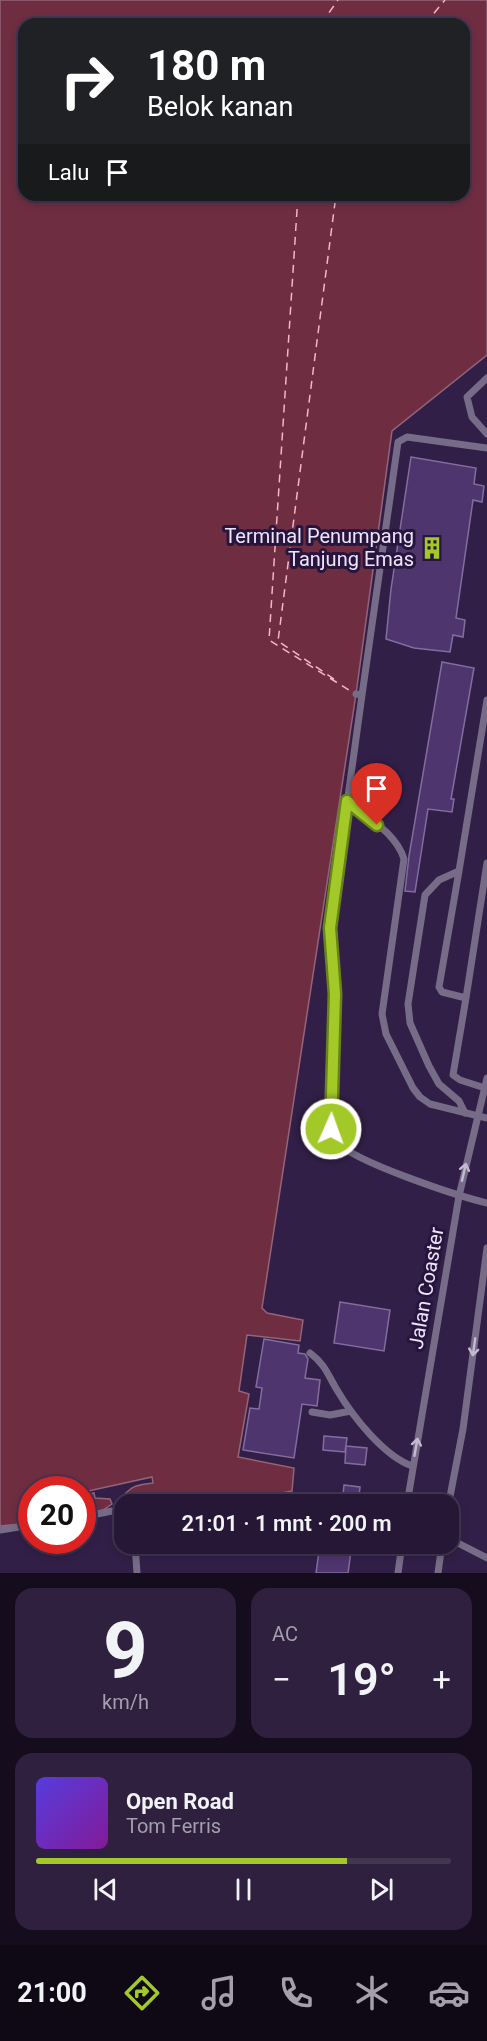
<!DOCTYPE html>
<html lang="id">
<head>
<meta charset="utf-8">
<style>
	body { margin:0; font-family:Roboto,sans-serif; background:#2e203e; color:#f1f3f6; height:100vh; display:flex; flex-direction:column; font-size:22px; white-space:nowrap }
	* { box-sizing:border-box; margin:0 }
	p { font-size:20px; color:#a49fad }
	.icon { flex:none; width:33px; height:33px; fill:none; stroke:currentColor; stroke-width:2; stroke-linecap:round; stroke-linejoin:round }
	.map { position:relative; height:1573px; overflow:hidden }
	.details { display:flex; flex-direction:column; gap:15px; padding:15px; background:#150d1e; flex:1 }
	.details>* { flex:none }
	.top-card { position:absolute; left:18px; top:18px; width:452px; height:183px; border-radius:18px; box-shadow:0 3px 9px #0003,0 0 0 2px #423651; background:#202124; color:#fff; overflow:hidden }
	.speed { position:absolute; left:18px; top:1476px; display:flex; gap:12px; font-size:30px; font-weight:700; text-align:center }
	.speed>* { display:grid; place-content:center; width:78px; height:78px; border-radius:50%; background:#261736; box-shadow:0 3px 9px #0003,0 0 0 2px #423651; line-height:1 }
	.speed .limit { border:9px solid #d22; background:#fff; color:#111 }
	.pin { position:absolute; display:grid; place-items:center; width:51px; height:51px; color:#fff; margin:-62px -26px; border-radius:50% 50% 50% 0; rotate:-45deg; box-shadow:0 0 6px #0007 }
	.pin .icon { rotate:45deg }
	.me { position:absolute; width:66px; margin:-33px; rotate:2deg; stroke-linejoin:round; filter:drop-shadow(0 0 4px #0008) }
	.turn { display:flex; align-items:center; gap:21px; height:126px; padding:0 30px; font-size:27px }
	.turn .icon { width:78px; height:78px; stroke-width:2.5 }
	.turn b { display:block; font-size:42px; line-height:51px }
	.then { display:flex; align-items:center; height:57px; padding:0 30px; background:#0003; gap:12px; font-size:22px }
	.big { font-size:45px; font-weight:600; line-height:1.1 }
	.details .widget { flex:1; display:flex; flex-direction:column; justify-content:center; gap:9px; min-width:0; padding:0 21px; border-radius:18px; background:#2e203e }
	.details .dial { align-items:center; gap:0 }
	.dial b { font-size:78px; line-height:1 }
	.song { display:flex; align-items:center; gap:18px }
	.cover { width:72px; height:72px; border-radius:9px; background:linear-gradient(135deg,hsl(250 70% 55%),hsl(290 70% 35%)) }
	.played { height:6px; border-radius:3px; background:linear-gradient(90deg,#a2c928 75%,#423651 75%) }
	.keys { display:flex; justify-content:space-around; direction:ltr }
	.heat { display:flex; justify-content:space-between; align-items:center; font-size:33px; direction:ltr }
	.details .tiles { flex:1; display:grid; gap:15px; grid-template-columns:1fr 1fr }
	.widget:last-child { grid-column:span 2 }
	.trip { position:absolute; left:114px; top:1494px; width:345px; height:60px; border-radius:18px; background:#261736; box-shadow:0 3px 9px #0003,0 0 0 2px #423651; font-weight:600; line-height:60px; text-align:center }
	.tabs { display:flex; height:96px; justify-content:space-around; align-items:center; background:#0f0916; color:#a49fad }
	.tabs .icon { width:42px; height:42px }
	.tabs .on { color:#a2c928 }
	.tabs b { font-size:27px; color:#f1f3f6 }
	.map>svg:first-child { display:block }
	.water { fill:#6f2d42; stroke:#95647a; stroke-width:1.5; fill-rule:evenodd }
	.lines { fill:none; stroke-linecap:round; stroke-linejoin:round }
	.ferry { stroke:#f5b6c5; stroke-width:1.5; stroke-dasharray:8 6; stroke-linecap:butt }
	.building { fill:#4f356d; stroke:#826e9e; stroke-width:1.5 }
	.service { stroke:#776c87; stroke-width:7 }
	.oneway { stroke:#c4bbd2 }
	.route-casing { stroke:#69831a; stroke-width:15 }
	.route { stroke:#a2c928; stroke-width:10 }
	.labels { text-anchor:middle; stroke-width:6; stroke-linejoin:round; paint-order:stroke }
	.poi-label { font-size:20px; fill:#eee5fb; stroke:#28153d; text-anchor:end }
	.street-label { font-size:20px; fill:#eee5fb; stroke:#28153d }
</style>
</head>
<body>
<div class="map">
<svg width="487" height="1573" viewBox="0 0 487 1573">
	<rect width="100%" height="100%" fill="#321f48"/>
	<path class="water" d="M0,0H487V355L392,431L356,694L262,1308L267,1313L303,1320L300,1341L247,1335L239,1391L249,1394L238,1457L294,1468L292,1491L225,1504L123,1505V1496C134,1484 139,1485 153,1483L152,1477L84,1492L82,1490H32L31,1523L0,1526ZM24,24H464V195H24Z
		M94,1493L95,1498L110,1499L112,1504L103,1510L83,1515L82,1496Z"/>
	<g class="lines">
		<path class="ferry" d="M321,24L338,0
			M425,24L445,0
			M298,195L269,640L352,692
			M334,679L278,641L336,195"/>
	</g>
	<path class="building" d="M411,457L476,468L474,484L484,486L482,502L473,500L456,618L465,620L463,637L453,635L450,652L414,648L386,639L391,589Z
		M442,662L474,668L451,799H454L452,812L428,809L415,892L405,891L409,856Z
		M340,1302L390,1310L384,1351L334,1343Z
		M264,1339L299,1345L298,1353L305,1354L308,1359L305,1378L320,1380L317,1406L302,1404L294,1458L243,1450L250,1408L259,1409L262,1388L256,1387Z
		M324,1436L347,1438L345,1452L323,1450Z
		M346,1446L367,1448L365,1465L345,1463Z
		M344,1485L360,1487L358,1504H342Z
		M320,1544H352L348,1573H316Z"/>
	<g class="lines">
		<path class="service" d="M487,378L467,397L472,417L487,434
			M356,694L362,695L398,442L407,437L487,448
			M362,695L330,928L335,994L331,1129C333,1133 334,1139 337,1142C354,1162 458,1196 487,1203
			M347,801C368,818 396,833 404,859L382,1014L386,1034L413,1088L420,1097L430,1104L487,1118
			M459,871L439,987L442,992L466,998L487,863
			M466,998L453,1075L460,1080L485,1088
			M465,1113L459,1101L439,1084L429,1066L410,1023L408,1004L425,895L439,880L459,871L487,700
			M310,1353C325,1364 328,1375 337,1390C353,1417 384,1456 412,1466
			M312,1412L330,1415L351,1411
			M407,1504L459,1196L487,1078
			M448,1507L463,1429L487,1248
			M82,1517L112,1511L124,1515
			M0,1530L32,1525
			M448,1538L487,1558
			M135,1544L137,1573
			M398,1573L402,1544
			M438,1573L442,1544"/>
	</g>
	<defs><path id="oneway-shaft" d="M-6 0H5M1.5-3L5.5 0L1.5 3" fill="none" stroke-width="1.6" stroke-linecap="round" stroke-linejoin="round" transform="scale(1.5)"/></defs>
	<g class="oneway">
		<use href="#oneway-shaft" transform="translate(464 1172) rotate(-77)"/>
		<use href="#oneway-shaft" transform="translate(474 1347) rotate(98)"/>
		<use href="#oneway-shaft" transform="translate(416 1447) rotate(-80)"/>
	</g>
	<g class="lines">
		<g class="route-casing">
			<path id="route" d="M331,1129L335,994L330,928L347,801L377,825"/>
		</g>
		<use href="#route" class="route"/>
	</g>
	<defs>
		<g id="building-bare" transform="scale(1.8)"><path d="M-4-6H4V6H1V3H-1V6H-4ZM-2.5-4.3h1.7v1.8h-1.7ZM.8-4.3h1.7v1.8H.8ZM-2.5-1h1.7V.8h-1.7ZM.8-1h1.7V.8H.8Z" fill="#a2c928" stroke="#28153d" stroke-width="2.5" paint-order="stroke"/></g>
	</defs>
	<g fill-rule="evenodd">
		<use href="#building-bare" x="432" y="548"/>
	</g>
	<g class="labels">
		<g class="poi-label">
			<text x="414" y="543">Terminal Penumpang<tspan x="414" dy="23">Tanjung Emas</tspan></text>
		</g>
		<g class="street-label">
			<text transform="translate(426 1288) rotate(-80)" y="7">Jalan Coaster</text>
		</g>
	</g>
</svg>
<div class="speed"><div class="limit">20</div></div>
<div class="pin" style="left:377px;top:825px;background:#d93025"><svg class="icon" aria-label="arrive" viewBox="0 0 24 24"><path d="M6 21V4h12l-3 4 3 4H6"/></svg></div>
<svg class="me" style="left:331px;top:1129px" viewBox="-20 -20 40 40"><circle r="17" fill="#a2c928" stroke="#fff" stroke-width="3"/><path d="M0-11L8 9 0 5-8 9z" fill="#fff"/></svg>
<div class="trip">21:01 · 1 mnt · 200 m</div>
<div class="top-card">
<div class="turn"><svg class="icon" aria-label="right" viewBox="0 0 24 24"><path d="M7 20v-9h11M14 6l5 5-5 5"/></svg><div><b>180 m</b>Belok kanan</div></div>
<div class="then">Lalu<svg class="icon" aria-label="arrive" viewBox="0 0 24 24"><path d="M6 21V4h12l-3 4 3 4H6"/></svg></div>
</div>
</div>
<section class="details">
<div class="tiles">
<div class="widget dial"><b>9</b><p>km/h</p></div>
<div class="widget"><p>AC</p>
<div class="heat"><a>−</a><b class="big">19°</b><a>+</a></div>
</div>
<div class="widget">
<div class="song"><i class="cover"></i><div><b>Open Road</b><p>Tom Ferris</p></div></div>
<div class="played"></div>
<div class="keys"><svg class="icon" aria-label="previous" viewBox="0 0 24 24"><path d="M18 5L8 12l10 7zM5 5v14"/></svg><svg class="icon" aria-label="pause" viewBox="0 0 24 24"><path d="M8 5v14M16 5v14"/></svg><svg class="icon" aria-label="next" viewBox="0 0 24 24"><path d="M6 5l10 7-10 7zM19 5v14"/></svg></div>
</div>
</div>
</section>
<nav class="tabs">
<b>21:00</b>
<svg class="icon on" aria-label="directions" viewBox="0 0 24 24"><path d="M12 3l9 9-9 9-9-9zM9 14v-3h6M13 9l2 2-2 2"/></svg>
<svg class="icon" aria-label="music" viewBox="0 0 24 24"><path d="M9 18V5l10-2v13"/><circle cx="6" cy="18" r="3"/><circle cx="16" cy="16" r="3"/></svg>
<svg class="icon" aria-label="phone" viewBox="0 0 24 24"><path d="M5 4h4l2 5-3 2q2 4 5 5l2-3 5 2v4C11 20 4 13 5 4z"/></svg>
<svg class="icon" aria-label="climate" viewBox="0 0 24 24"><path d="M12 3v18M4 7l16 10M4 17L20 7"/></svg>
<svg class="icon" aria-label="car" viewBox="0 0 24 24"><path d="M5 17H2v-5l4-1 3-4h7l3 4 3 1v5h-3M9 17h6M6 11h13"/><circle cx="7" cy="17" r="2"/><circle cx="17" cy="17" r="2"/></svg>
</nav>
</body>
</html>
